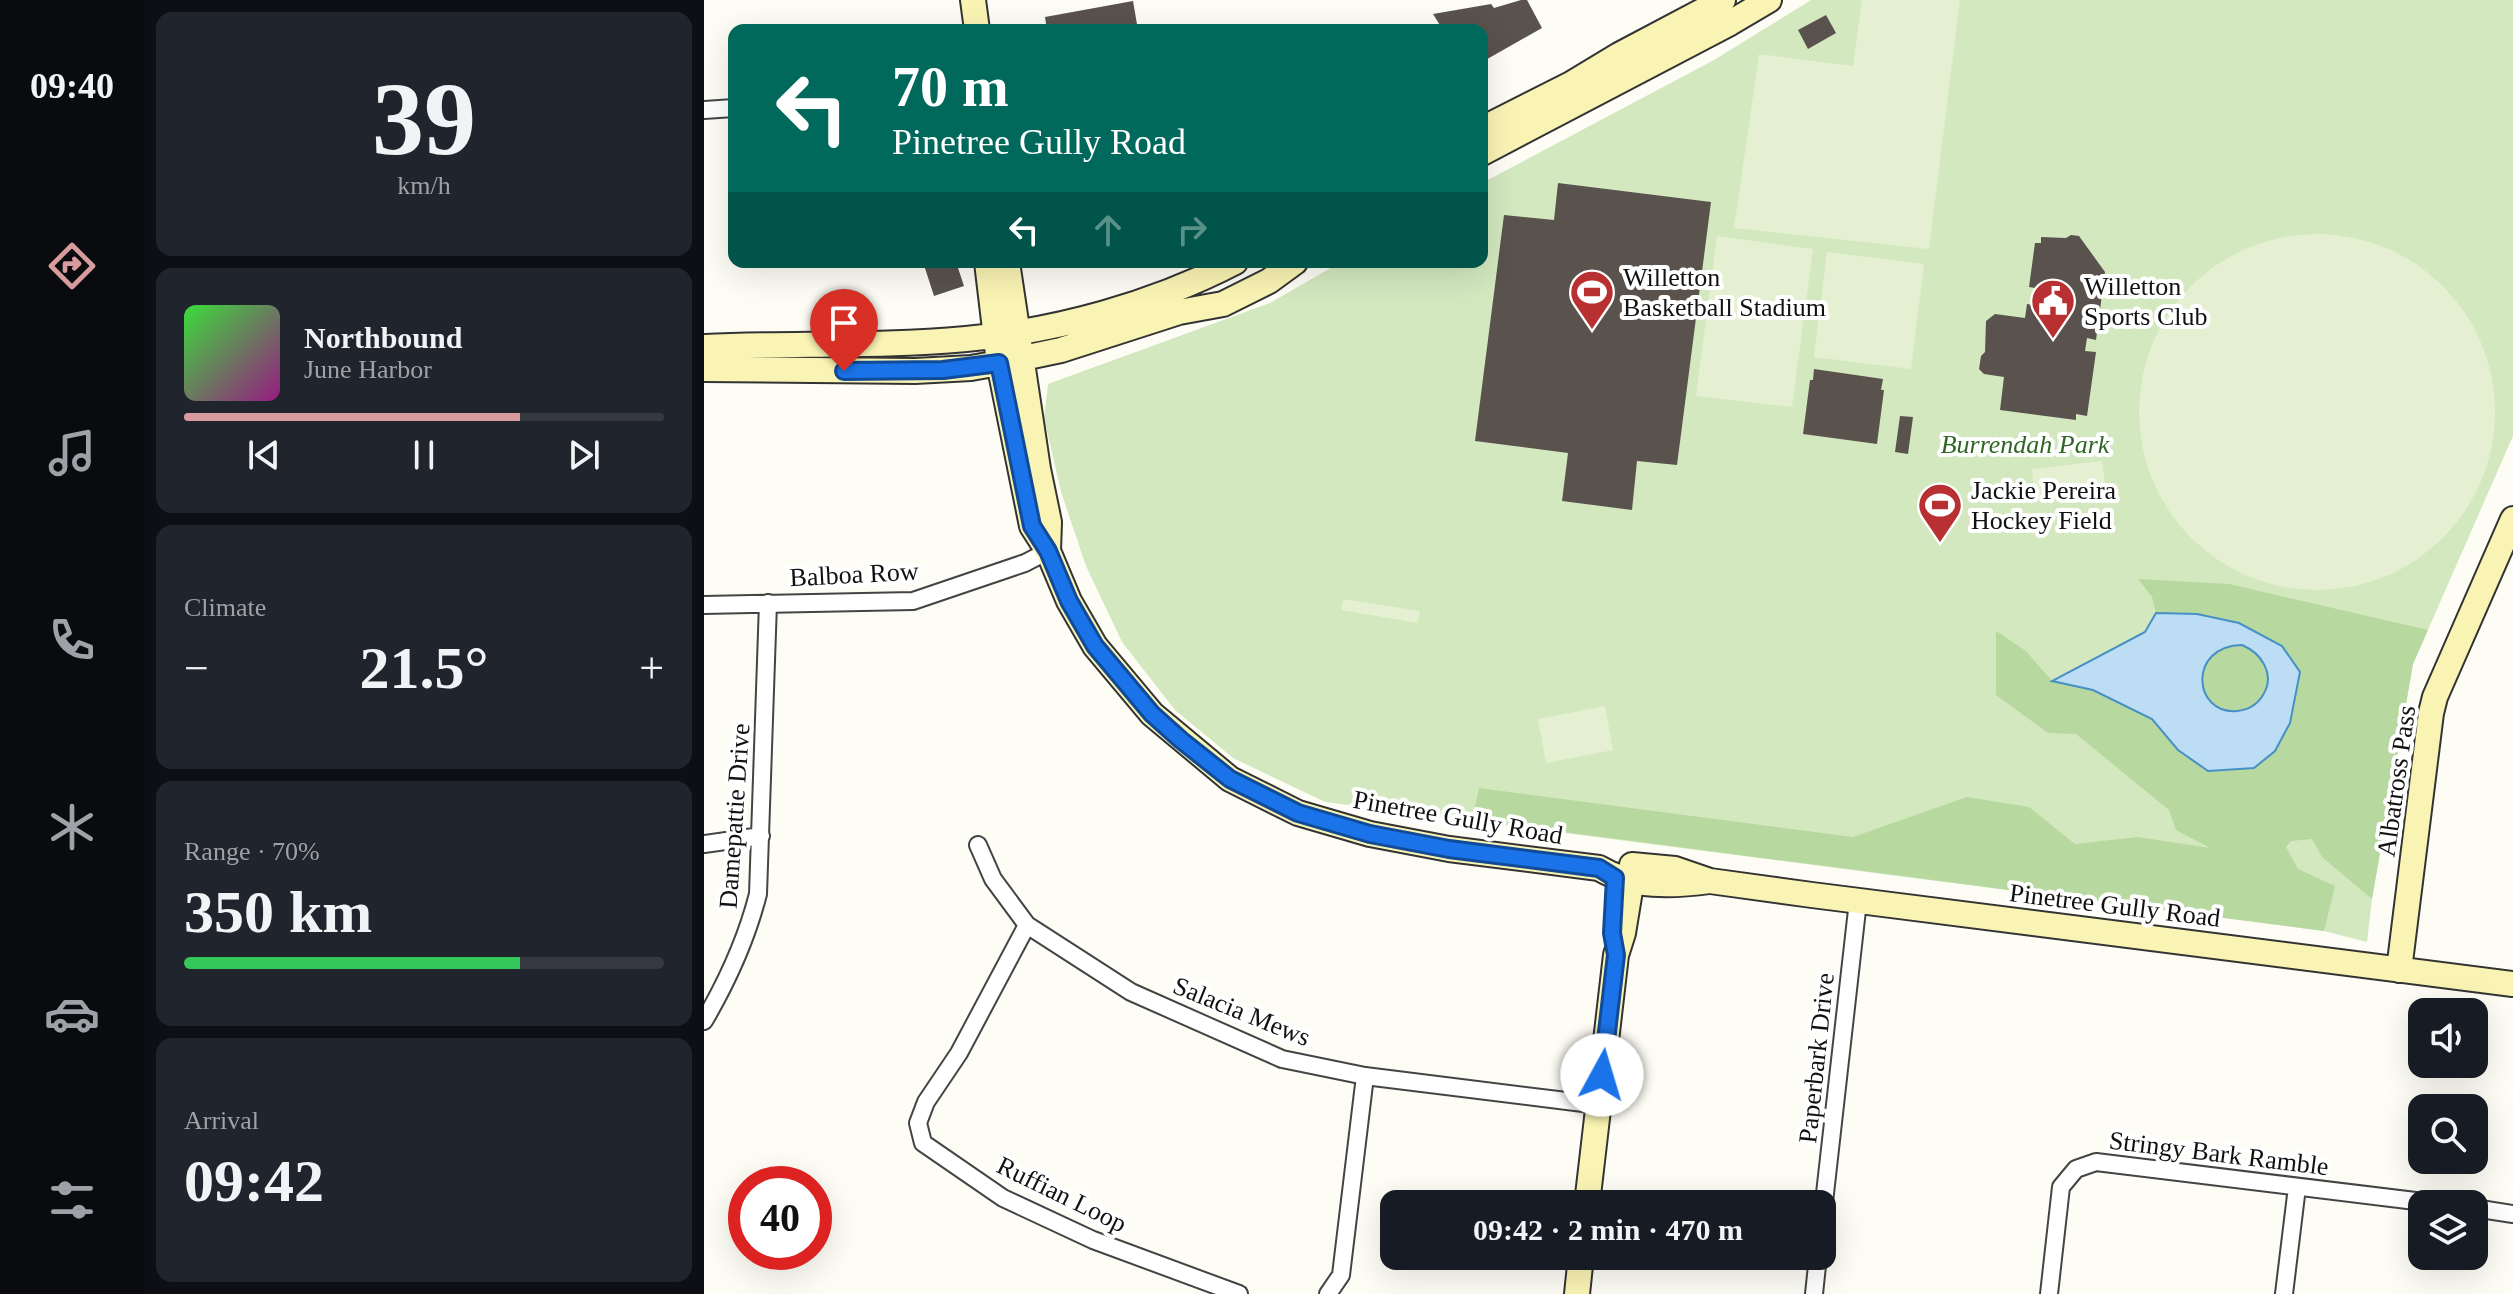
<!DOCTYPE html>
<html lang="en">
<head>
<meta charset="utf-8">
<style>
	body { margin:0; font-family:"Times New Roman",serif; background:#20242c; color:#f1f3f6; height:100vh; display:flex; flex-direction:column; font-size:30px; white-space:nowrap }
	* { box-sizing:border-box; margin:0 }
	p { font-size:26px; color:#9ea1a6 }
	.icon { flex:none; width:44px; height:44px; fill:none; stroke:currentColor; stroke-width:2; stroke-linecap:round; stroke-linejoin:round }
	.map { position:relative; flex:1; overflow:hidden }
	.details { display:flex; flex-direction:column; gap:12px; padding:12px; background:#0d0f14; width:560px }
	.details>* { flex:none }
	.hud { position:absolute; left:24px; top:24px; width:760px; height:244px; border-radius:16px; box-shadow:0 8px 32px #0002; background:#00695c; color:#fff; overflow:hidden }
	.fabs { position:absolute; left:1704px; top:998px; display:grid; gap:16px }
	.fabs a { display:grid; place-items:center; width:80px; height:80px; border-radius:16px; background:#171b24; box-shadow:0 8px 32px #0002; font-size:40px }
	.speed { position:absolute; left:24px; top:1166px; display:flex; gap:16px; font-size:40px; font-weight:700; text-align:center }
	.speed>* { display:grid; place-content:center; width:104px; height:104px; border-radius:50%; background:#171b24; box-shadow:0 8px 32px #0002; line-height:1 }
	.speed .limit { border:12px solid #d22; background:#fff; color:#111 }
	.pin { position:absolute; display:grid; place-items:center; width:68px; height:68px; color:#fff; margin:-82px -34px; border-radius:50% 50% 50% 0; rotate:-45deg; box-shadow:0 0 8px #0007 }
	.pin .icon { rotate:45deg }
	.me { position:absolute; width:88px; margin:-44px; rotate:6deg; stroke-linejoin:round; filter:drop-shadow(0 0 6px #0008) }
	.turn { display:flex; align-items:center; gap:28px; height:168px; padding:0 32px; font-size:36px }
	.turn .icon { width:104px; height:104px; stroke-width:2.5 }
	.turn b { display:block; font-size:56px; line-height:68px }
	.lanes { display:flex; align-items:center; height:76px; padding:0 32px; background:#0003; justify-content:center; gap:40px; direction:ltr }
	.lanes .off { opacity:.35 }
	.big { font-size:60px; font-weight:600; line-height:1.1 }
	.details .widget { flex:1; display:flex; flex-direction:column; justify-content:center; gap:12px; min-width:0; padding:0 28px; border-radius:16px; background:#20242c }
	.details .dial { align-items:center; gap:0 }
	.dial b { font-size:104px; line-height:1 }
	.song { display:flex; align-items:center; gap:24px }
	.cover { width:96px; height:96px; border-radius:12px; background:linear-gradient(135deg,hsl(120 70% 55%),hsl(310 70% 35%)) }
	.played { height:8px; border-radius:4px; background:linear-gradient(90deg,#d89b9e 70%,#363941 70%) }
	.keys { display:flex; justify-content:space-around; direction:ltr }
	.heat { display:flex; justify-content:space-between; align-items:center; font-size:44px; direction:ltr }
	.charge { height:12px; border-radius:6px; background:linear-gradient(90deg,#34c759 70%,#363941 0) }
	.trip { position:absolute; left:676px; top:1190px; width:456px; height:80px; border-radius:16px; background:#171b24; box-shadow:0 8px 32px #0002; font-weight:600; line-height:80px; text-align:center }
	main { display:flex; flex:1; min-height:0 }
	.tab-bar { display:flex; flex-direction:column; width:144px; justify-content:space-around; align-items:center; background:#090b0e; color:#9ea1a6 }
	.tab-bar .icon { width:56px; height:56px }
	.tab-bar .current { color:#d89b9e }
	.tab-bar b { font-size:36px; color:#f1f3f6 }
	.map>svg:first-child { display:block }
	.green { fill:#d3e8bf }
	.forest { fill:#b7d89f }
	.pitch { fill:#e4f0d1 }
	.water { fill:#bcddf3; stroke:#4790c6; stroke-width:2; fill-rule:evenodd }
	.building { fill:#59524d }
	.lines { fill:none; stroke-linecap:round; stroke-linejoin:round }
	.street-casing { stroke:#444; stroke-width:20 }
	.secondary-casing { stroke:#333; stroke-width:28 }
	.street { stroke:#fff; stroke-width:16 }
	.secondary { stroke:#faf4b4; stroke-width:24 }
	.route-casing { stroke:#114b97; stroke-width:20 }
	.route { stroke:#1a73e8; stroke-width:14 }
	.labels { text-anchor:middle; stroke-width:8; stroke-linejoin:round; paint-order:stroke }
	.poi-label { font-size:26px; fill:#111; stroke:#fff; text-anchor:start }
	.park-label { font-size:26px; font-style:italic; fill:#2f6624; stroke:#fff }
	.street-label { font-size:26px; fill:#111; stroke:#fff }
</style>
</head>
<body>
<main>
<nav class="tab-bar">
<b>09:40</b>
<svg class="icon current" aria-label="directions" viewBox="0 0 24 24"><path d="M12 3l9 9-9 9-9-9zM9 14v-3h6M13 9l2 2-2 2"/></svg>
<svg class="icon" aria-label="music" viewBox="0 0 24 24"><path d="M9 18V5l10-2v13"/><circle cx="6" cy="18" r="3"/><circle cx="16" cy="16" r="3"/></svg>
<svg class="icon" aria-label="phone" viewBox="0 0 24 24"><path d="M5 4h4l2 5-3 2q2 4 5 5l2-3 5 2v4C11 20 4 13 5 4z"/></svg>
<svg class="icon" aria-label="climate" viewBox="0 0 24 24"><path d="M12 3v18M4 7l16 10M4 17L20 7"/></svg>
<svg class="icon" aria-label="car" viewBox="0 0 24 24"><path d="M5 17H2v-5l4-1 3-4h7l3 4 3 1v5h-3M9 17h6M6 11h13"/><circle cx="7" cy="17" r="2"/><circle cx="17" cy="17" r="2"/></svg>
<svg class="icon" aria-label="filters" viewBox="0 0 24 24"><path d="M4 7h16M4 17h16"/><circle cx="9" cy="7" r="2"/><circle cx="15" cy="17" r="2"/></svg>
</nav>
<section class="details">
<div class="widget dial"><b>39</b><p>km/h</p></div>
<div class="widget">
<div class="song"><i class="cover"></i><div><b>Northbound</b><p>June Harbor</p></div></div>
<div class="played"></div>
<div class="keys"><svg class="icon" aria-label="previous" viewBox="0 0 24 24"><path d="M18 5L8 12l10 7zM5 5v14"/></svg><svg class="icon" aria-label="pause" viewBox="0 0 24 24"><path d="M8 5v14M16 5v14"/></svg><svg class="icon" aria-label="next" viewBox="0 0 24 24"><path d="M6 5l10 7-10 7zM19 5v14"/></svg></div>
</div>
<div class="widget"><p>Climate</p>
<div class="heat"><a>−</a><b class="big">21.5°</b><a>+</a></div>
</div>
<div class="widget"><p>Range · 70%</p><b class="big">350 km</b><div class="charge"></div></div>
<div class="widget"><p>Arrival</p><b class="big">09:42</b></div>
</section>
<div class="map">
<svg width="1809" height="1294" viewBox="0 0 1809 1294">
	<rect width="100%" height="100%" fill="#fefdf5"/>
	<path class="green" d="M1107,0H1809V436L1709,664L1668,899L1663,942L1620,931L621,802L529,758L471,710L418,642L382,566L357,492L340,418L344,384L566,303L637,262H778V183L1010,60Z"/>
	<path class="forest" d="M1434,579L1525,584L1724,630L1709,664L1668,899L1618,857L1608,839L1587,841L1582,847L1594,869L1631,886L1620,931L768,820L775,788L1149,837L1263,797L1325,807L1371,844L1434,837L1506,848L1472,830L1465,810L1372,734L1344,733L1292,695V631L1322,651L1348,681L1389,690L1448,719L1474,750L1504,771L1596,672L1493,614L1452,613L1448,597Z
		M1498 678a33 33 0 1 1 66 0a33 33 0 1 1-66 0Z"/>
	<path class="pitch" d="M1158,0H1256L1225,249L1030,228L1055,54L1149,66Z
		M1435 412a178 178 0 1 1 356 0a178 178 0 1 1-356 0Z
		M1013,236L1109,249L1088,407L992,396Z
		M1123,252L1220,264L1207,369L1110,357Z
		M1398,461L1402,490L1331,498L1328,469Z
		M639,599L716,611L714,623L637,610Z
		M901,706L909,750L842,763L834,719Z"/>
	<path class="water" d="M1452,613L1493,614L1535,623L1578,646L1596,672L1586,723L1571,751L1550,768L1504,771L1474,750L1448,719L1389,690L1348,681L1441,632ZM1538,645C1557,653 1572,674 1559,695C1553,705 1544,710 1533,711C1489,715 1483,646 1538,645Z"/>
	<path class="building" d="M817,0H823L838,28L778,62V30H739L729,14L787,4L790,8Z
		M429,1L434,30H343L341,17Z
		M1122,15L1132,33L1104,49L1094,30Z
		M854,183L1007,202L973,465L933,461L928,510L858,501L864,453L771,441L800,215L850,220Z
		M1367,235L1375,236L1401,272L1392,340L1383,338L1381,351L1392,352L1383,416L1372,414V420L1296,410L1300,377L1280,374L1275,369L1277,356L1281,352L1282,321L1291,314L1321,318L1323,304L1329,305L1331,288L1325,287L1331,243H1337V237L1362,238Z
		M219,262H252L260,286L230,296Z
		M1110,369L1179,379L1177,390H1180L1173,444L1099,434L1106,380H1109Z
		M1196,416L1209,417L1204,454L1191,452Z"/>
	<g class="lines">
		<g class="street-casing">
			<path id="street" d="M0,110L30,108
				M0,605L209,601L321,563L344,551
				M0,844L57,836
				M274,845L289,879L323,925L427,992L578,1059L661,1076L895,1105
				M323,925L255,1053L222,1102L214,1123L219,1143L299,1198L389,1240L535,1294
				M0,1021C24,980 42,941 54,894L64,603
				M1770,1208L1809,1214
				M1118,1220L1154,901
				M624,1294L637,1275L661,1076
				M1110,1294L1114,1256
				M1345,1294L1357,1187L1372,1169L1392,1162L1736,1204
				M1580,1294L1593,1187"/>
		</g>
		<g class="secondary-casing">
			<path id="secondary" d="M269,0L273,30
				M778,129L867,84L915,55L1019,0
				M778,153L1026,23L1065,0
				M283,262L295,363L328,526L344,551L365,601L391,646L448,714L526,779L594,813L666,834L745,849L895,868C928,888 969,886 1006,881
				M303,262L334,469L345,522L344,551
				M0,347C87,343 175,347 262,339C353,331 450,304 531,262
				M0,369L211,371L267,368L295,363L357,350L475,312L519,304L565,281L591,262
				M928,865L971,869L1006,881L1108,895L1809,984
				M1695,970L1727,713L1731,697L1809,519
				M883,1204L912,955L919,933L930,866
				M873,1294L877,1256"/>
		</g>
		<use href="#street" class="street"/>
		<use href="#secondary" class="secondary"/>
	</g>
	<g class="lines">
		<g class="route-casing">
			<path id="route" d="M140,371L239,370L295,363L328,526L344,551L365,601L391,646L448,714L477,740L526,779L594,813L666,834L745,849L895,868L911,878L908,933L912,955L898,1075"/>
		</g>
		<use href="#route" class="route"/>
	</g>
	<defs>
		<g id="stadium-pin" transform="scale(2.3)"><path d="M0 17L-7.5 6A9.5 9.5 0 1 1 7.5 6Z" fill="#b93032" stroke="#fff"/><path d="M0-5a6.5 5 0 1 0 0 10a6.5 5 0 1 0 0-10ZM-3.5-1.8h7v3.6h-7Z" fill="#fff"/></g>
		<g id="civic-pin" transform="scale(2.3)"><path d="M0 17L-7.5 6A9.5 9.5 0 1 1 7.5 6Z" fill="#b93032" stroke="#fff"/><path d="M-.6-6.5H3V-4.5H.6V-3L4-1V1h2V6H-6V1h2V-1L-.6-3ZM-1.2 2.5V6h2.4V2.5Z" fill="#fff"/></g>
	</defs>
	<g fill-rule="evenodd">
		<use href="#stadium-pin" x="888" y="292"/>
		<use href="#civic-pin" x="1349" y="301"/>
		<use href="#stadium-pin" x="1236" y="505"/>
	</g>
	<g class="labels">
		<g class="poi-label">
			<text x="919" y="286">Willetton<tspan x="919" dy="30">Basketball Stadium</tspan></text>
			<text x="1380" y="295">Willetton<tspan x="1380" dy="30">Sports Club</tspan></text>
			<text x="1267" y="499">Jackie Pereira<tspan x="1267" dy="30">Hockey Field</tspan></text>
		</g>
		<g class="park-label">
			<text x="1321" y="453">Burrendah Park</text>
		</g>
		<g class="street-label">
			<text transform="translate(150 574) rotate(-3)" y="9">Balboa Row</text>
			<text transform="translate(1692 781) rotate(-82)" y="9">Albatross Pass</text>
			<text transform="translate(30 816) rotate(-86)" y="9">Damepattie Drive</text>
			<text transform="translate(754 817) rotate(10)" y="9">Pinetree Gully Road</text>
			<text transform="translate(1411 905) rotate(7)" y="9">Pinetree Gully Road</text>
			<text transform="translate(538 1011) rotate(22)" y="9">Salacia Mews</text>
			<text transform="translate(1112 1058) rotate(-84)" y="9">Paperbark Drive</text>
			<text transform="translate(1515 1153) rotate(7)" y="9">Stringy Bark Ramble</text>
			<text transform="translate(358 1194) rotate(26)" y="9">Ruffian Loop</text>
		</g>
	</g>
</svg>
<div class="fabs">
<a><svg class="icon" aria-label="sound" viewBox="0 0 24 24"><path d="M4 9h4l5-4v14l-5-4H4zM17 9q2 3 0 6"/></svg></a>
<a><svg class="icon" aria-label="search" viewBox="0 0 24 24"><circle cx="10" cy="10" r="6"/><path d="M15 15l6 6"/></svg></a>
<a><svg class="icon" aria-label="layers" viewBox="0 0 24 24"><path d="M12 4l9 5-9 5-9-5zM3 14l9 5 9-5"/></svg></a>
</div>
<div class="speed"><div class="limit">40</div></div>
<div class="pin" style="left:140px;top:371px;background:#d93025"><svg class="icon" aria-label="arrive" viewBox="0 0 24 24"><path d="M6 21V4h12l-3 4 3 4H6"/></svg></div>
<svg class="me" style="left:898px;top:1075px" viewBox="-20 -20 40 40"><circle r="19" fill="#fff"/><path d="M0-13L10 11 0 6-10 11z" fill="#1a73e8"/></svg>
<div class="trip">09:42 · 2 min · 470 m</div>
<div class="hud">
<div class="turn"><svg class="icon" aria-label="left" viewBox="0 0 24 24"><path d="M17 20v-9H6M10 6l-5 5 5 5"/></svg><div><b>70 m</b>Pinetree Gully Road</div></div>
<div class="lanes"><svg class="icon" aria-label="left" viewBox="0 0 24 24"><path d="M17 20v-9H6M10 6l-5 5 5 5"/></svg><svg class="icon off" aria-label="ahead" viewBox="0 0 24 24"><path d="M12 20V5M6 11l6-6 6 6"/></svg><svg class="icon off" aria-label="right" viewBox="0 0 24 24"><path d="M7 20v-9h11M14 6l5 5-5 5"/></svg></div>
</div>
</div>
</main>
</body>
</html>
